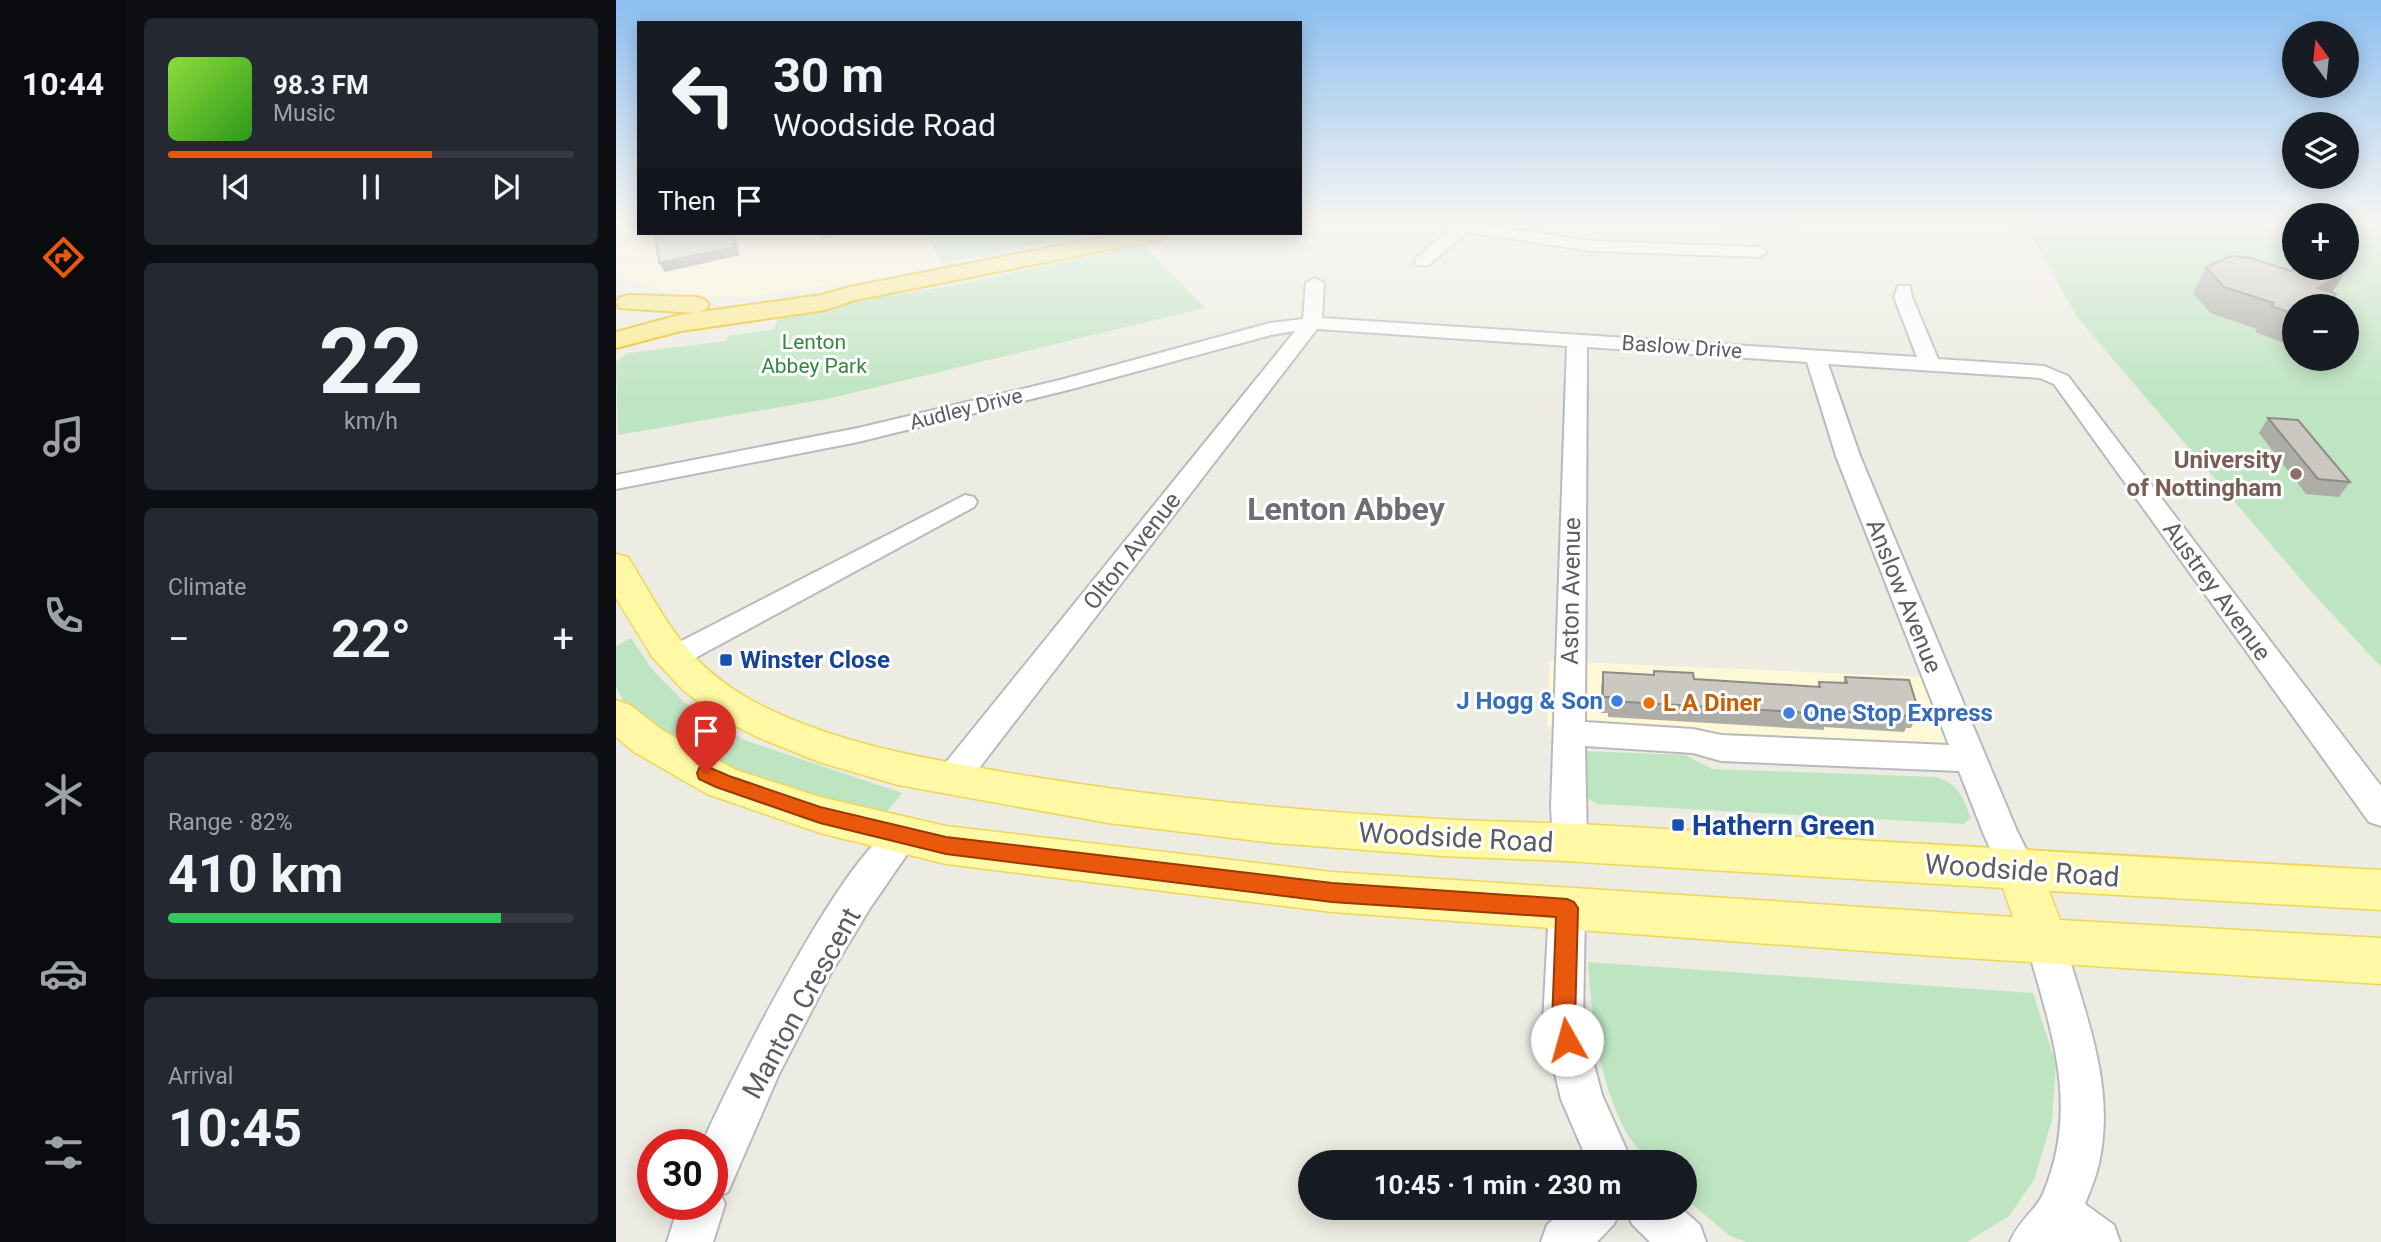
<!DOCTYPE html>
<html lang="en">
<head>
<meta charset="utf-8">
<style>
	body { margin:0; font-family:Roboto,sans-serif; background:#242831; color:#f1f3f6; height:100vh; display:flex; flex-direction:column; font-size:26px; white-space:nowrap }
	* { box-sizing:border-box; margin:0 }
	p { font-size:23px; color:#9ea1a6 }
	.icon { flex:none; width:38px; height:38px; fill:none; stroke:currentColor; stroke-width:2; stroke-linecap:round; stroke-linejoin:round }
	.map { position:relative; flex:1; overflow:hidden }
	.sheet { display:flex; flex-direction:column; gap:18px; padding:18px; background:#0d0f14; width:490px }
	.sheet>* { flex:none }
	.banner { position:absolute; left:21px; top:21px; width:665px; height:214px; border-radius:0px; box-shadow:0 4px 18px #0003; background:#171b24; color:#f1f3f6; overflow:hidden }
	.needle { width:46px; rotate:345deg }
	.buttons { position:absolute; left:1666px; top:21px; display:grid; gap:14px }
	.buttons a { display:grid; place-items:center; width:77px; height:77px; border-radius:50%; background:#171b24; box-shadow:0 4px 18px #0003; font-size:35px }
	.speed { position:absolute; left:21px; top:1129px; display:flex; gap:14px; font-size:35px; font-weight:700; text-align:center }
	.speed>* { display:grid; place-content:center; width:91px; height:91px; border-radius:50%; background:#171b24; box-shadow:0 4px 18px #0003; line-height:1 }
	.speed .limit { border:10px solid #d22; background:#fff; color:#111 }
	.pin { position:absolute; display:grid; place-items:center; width:60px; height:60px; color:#fff; margin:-72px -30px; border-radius:50% 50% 50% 0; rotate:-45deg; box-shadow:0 0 7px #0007 }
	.pin .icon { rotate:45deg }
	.me { position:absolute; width:77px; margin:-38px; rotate:353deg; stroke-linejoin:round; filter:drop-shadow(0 0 5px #0008) }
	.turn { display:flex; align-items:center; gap:24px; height:147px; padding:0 21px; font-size:32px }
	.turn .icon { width:91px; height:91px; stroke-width:2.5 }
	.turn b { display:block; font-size:49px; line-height:60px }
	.then { display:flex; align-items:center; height:66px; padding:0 21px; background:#0003; gap:14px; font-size:26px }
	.big { font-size:52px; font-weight:700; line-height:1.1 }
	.sheet .tile { flex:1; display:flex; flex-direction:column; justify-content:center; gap:10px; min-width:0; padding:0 24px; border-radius:10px; background:#242831 }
	.sheet .dial { align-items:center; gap:0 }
	.dial b { font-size:91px; line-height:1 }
	.song { display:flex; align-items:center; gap:21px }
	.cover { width:84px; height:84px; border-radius:10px; background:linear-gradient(135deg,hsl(90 70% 55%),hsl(110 70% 35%)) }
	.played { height:7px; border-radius:4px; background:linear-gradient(90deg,#ea580c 65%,#363941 65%) }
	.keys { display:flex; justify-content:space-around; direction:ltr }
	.heat { display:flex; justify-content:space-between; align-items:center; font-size:38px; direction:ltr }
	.charge { height:10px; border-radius:5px; background:linear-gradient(90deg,#34c759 82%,#363941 0) }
	.trip { position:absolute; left:682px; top:1150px; width:399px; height:70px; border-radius:35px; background:#171b24; box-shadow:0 4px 18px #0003; font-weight:700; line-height:70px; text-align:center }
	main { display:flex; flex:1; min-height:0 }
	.dock { display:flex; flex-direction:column; width:126px; justify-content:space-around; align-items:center; background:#090b0e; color:#9ea1a6 }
	.dock .icon { width:49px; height:49px }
	.dock .selected { color:#ea580c }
	.dock b { font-size:32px; color:#f1f3f6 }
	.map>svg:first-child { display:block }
	.commercial { fill:#fdf8d6 }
	.green { fill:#bee5c2; fill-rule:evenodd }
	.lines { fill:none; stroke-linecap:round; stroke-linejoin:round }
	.minor-casing { stroke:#b7b9be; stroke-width:4 }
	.major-casing { stroke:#f0d557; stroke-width:3 }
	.highway-casing { stroke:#edbb01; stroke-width:4 }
	.minor { fill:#fff; fill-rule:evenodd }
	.major { fill:#fff9a5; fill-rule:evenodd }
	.highway { fill:#fcea89; fill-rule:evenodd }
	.wall { fill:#aeaca6 }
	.shaded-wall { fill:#8d8c87 }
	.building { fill:#cac8c1; stroke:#8d8c87; stroke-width:2 }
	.route { fill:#ea580c; stroke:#983908; stroke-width:2 }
	.education-dot { fill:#8d6e63; stroke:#fff; stroke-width:2.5 }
	.transit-dot { fill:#1a4fb4; stroke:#fff; stroke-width:2.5 }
	.shop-dot { fill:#3f7fe0; stroke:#fff; stroke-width:2.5 }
	.food-dot { fill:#e8710a; stroke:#fff; stroke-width:2.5 }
	.labels { text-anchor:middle; stroke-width:6; stroke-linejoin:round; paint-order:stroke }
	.far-park-label { font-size:21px; fill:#358641; stroke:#fff }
	.far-street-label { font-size:21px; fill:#5a5d62; stroke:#fff }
	.education-label { font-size:24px; font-weight:bold; fill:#785e54; stroke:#fff; text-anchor:end }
	.street-label { font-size:24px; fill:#5a5d62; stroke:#fff }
	.transit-label { font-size:24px; font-weight:bold; fill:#164399; stroke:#fff; text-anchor:start }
	.shop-label { font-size:24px; font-weight:bold; fill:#366cbe; stroke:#fff; text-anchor:end }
	.food-label { font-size:24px; font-weight:bold; fill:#c56008; stroke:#fff; text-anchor:start }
	.near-transit-label { font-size:28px; font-weight:bold; fill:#164399; stroke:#fff; text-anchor:start }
	.near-street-label { font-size:28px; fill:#5a5d62; stroke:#fff }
	.district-label { font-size:32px; font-weight:bold; fill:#6b6f74; stroke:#fff }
</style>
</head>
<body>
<main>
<nav class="dock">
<b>10:44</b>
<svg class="icon selected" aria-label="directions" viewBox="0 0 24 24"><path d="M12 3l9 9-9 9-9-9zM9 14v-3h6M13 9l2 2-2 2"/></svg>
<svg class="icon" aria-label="music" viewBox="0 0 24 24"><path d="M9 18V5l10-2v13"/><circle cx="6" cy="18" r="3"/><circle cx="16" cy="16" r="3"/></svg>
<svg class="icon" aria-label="phone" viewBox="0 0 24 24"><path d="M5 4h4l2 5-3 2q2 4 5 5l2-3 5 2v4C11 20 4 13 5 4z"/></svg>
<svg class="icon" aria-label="climate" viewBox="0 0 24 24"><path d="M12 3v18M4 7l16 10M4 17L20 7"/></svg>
<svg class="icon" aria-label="car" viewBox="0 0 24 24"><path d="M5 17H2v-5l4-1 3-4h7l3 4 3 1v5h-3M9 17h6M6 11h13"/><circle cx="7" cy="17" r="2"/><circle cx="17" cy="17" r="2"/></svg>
<svg class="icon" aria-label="filters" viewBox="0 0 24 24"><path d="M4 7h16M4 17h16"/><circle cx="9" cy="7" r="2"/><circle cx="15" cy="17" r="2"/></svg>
</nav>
<section class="sheet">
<div class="tile">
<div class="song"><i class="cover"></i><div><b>98.3 FM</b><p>Music</p></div></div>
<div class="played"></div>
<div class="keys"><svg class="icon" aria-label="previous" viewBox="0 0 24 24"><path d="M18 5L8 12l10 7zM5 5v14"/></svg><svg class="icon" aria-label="pause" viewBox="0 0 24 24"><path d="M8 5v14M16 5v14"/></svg><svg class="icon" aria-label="next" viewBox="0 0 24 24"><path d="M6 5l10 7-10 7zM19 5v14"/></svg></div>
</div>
<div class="tile dial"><b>22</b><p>km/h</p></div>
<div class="tile"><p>Climate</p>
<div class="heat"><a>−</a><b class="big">22°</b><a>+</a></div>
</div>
<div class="tile"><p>Range · 82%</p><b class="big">410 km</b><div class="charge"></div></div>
<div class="tile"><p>Arrival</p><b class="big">10:45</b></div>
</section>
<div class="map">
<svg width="1765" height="1242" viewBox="0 0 1765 1242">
	<rect width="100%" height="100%" fill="#edece2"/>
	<path class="commercial" d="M52,233H310L326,265L250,281L129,297L59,295L0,276V243Z
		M934,661L1334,678L1362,747L931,726Z"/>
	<path class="green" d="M1110,224H1180L1177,231L1108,230Z
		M1360,224H1678V268H1731V224H1765V667L1693,589L1461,317L1411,228ZM1678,306H1731V359H1678Z
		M310,233H479L325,263Z
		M527,245L589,308L211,399L2,435L0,362L12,353L110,341L112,336L158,329L164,312L335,286Z
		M15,638L35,668L67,701L101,726L131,741L286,793L265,819L134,780L33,726L7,700L0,687V646Z
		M970,751L1070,755L1096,769L1320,777C1343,784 1347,797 1355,818L1348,824L981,804L969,797L966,753Z
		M972,962L1417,993L1440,1064L1436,1120L1418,1180L1393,1216L1351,1242H1130L1114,1236L1069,1198V1162H1034C1026,1152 1016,1143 1010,1132C982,1079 976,1020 972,962Z"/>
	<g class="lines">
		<g class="minor-casing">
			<path id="minor" d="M823,224H860L976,241L1143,247L1151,252L1143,257L976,251L851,232L813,265H801L798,261L801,257L835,229L825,227Z
				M699,278L708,283L706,318L1301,357L1278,297L1282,286H1294L1296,297L1322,359L1428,366L1452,376L1765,786V826L1753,822L1438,384L1424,378L1212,364L1244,456L1401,831L1421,871L1416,882L1403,887L1390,882L1368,835L1343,771L1105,761L1077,753L969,746L971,842L966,853L954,857L942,853L937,842L935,807L951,346L701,329L347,789L335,793L323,789L319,780L323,771L679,331L655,335L456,389L242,442L0,489V475L242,428L444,380L654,323L687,319L690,283ZM971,347L1191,362L1220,456L1333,745L1105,735L1077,729L969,722Z
				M349,495L358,497L361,502L358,507L66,665L56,669L46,665L41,658L46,651Z
				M286,822L298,827L303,837L254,908L215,973L163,1074L112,1192L105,1195L109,1204L97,1242H51L63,1204H96V1144H86C112,1084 232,841 286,822Z
				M951,891L964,896L969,908L967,1023L986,1095L1016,1162H972L945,1099L927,1023L933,908L938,896Z
				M1429,923L1442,929L1448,941C1469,1013 1500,1087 1483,1163C1480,1177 1474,1191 1469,1204L1498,1225L1504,1242H1394C1403,1220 1420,1210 1427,1194C1465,1104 1434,1029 1410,941L1416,929Z
				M950,1208H1005L998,1224L981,1242H925L931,1225Z
				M1009,1208H1065L1084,1225L1090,1242H1034L1016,1224Z"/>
		</g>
		<g class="major-casing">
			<path id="major" d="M0,554L12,557C51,620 68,663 137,701C216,743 306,758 394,773C536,797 680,811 825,819C871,822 917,822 963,824C1231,839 1498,856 1765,870V910L1433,891L1444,920L1765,938V984L1333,957L716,912L330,864L204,833L91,794L18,752L0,737V700L14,705L46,730L120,770L204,797L330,826L716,872L1397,917L1387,888L948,861L826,856L659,843L492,823L282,785L203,762L141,737L110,721L69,692L37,658L0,598Z"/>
		</g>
		<g class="highway-casing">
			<path id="highway" d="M508,233H552L549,238L541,240L239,300L209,310L65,331L0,348V332L63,315L206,295L234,287Z
				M12,295L80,297L89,300L93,305L89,310L80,313L3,308L0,302L3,298Z"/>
		</g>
		<use href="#minor" class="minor"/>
		<use href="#major" class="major"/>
		<use href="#highway" class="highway"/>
	</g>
	<path class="wall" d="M1590,267L1675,271L1720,294L1712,306H1678V337L1674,340L1666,342L1639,332L1641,329L1594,313L1577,293Z
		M1652,418L1734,482L1723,497L1690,494L1643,433Z
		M1038,671L1078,679L1201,687L1203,682L1227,683L1229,677L1303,712L1295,728H1290L1288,732L1208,727V730L992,717V713H985V688L987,672L1037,675Z"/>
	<path class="shaded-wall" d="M115,233H118L124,255L49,272L43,263Z
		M203,233H228L229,234L206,239Z
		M1730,271L1714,296L1702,288Z
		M1720,294L1712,306H1702Z
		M1678,321V337L1674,340L1666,342Z"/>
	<path class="building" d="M45,233H115L119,247L43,263L39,234Z
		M1615,256L1634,258L1675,271L1680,268H1720L1730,271L1702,288L1720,294L1702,306H1678V314L1655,306L1658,303L1608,287L1590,267Z
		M1652,418L1682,420L1734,482L1702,479Z
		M1038,671L1077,673L1078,679L1204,687L1203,682L1231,683L1229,677L1293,680L1303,712H1293L1295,716L1213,711V714L994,701V697H987V672L1038,675Z"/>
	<linearGradient id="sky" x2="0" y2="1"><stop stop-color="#8bbef1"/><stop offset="0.56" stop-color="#f7f6f2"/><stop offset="1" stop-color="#f7f6f2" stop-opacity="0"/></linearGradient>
	<rect width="1765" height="397" fill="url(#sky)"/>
	<path class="route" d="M90,766L113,776L204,807L330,837L716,883L951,899L958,902L962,908L959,1023L963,1040L959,1048L951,1051L943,1048L936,1023L940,917L716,902L330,854L204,823L100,787L83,779L81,773L83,768Z"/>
	<circle class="education-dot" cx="1680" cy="474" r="7"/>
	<g class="transit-dot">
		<rect x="103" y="653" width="14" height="14" rx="3.5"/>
		<rect x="1055" y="818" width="14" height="14" rx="3.5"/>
	</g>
	<g class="shop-dot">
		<circle cx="1001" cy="701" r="7"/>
		<circle cx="1173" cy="713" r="7"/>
	</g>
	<circle class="food-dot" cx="1033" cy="703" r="7"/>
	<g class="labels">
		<g class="far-park-label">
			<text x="198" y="349">Lenton<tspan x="198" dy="24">Abbey Park</tspan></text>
		</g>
		<g class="far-street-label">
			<text transform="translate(1066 347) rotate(4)" y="7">Baslow Drive</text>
			<text transform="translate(350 409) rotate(-14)" y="7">Audley Drive</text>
		</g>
		<g class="education-label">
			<text x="1666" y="468">University<tspan x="1666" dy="28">of Nottingham</tspan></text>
		</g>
		<g class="street-label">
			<text transform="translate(516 551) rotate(-52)" y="8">Olton Avenue</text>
			<text transform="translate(955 591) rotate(-89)" y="8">Aston Avenue</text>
			<text transform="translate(1601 591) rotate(54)" y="8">Austrey Avenue</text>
			<text transform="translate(1288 596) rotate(68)" y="8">Anslow Avenue</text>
		</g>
		<g class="transit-label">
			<text x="124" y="668">Winster Close</text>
		</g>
		<g class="shop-label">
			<text x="987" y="709">J Hogg &amp; Son</text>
			<text x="1187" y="721" text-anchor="start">One Stop Express</text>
		</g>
		<g class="food-label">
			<text x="1047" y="711">L A Diner</text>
		</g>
		<g class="near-transit-label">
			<text x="1076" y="835">Hathern Green</text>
		</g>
		<g class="near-street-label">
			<text transform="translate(840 837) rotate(3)" y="10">Woodside Road</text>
			<text transform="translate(1406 870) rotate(4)" y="10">Woodside Road</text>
			<text transform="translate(185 1003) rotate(-61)" y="10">Manton Crescent</text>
		</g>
		<g class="district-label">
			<text x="730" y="520">Lenton Abbey</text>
		</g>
	</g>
</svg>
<div class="buttons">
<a><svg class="needle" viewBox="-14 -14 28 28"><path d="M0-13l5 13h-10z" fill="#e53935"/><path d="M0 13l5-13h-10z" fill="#9ea1a6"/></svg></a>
<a><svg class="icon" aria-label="layers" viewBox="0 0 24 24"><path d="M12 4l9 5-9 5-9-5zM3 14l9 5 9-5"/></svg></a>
<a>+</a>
<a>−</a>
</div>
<div class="speed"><div class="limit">30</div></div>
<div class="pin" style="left:90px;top:773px;background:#d93025"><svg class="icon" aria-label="arrive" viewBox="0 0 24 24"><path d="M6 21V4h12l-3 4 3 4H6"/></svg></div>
<svg class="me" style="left:951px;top:1040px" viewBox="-20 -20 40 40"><circle r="19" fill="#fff"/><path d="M0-13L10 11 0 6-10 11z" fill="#ea580c"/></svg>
<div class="trip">10:45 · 1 min · 230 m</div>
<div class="banner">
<div class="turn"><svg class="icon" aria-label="left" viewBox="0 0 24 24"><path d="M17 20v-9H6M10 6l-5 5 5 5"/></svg><div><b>30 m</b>Woodside Road</div></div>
<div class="then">Then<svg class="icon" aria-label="arrive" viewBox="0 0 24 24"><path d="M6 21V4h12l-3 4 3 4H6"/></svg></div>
</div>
</div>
</main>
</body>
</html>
